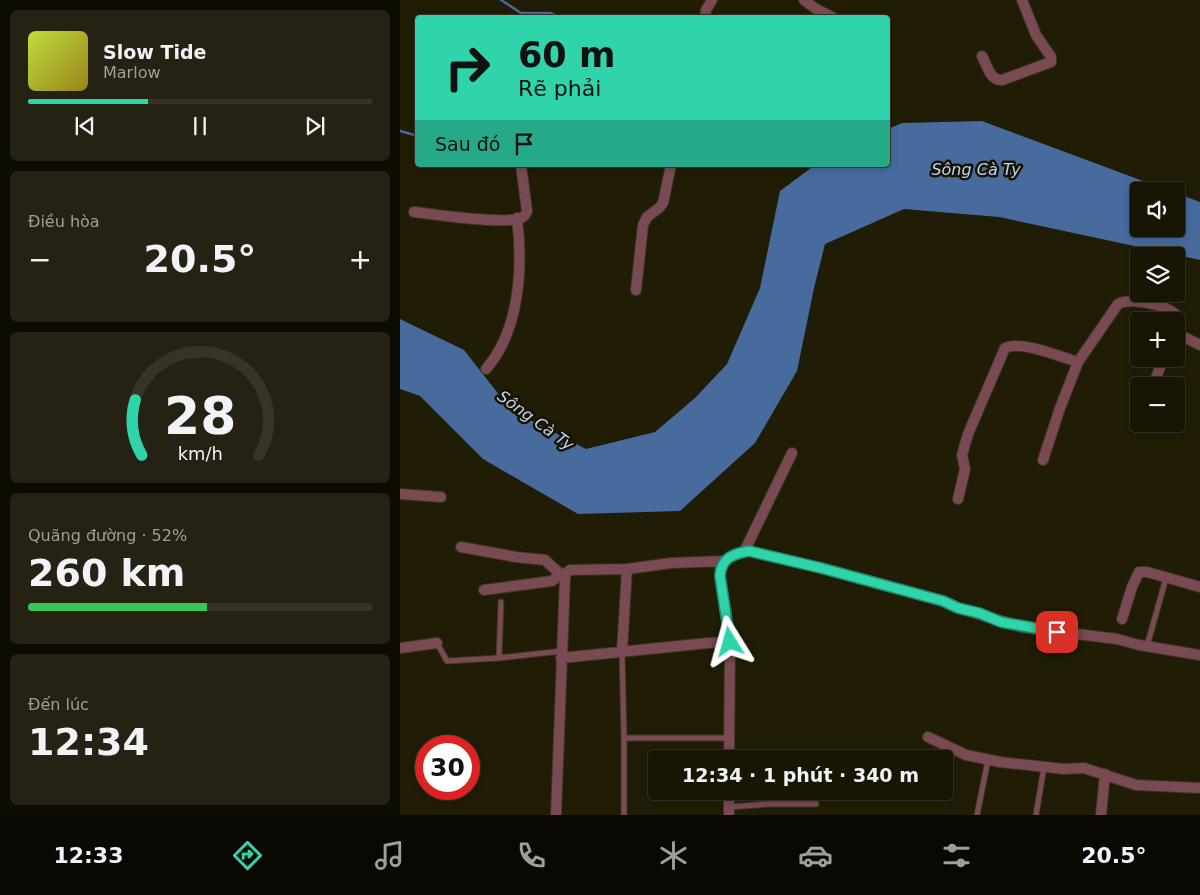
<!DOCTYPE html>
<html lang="vi">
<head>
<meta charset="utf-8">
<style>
	body { margin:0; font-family:"DejaVu Sans",sans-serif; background:#252213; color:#f1f3f6; height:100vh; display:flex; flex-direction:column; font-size:19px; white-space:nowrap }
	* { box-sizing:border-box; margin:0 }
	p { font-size:16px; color:#9f9f9a }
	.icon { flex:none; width:28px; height:28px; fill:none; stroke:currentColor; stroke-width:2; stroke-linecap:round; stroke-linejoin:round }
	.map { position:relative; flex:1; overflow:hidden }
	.drawer { display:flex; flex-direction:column; gap:10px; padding:10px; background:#0d0c02; width:400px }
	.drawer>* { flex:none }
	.guide { position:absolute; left:15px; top:15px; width:475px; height:152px; border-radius:5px; box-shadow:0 2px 8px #0003,0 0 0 1px #363426; background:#2fd4aa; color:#111; overflow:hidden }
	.fabs { position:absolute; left:730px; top:182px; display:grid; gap:10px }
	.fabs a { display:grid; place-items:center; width:55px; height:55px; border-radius:5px; background:#181504; box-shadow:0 2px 8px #0003,0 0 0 1px #363426; font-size:25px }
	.speed { position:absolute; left:15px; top:735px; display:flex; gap:10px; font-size:25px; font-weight:700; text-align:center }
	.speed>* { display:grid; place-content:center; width:65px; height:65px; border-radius:50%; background:#181504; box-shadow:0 2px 8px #0003,0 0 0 1px #363426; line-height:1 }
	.speed .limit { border:8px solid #d22; background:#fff; color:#111 }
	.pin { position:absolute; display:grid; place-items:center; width:42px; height:42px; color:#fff; margin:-21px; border-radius:10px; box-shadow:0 2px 8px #0006 }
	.me { position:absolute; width:55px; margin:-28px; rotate:352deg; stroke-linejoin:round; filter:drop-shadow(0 0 4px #0008) }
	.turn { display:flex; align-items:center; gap:18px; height:105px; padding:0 20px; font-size:22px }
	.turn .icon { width:65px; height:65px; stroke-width:2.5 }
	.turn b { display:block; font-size:35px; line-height:42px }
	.then { display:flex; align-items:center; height:48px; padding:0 20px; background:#0003; gap:10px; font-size:19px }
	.big { font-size:38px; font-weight:700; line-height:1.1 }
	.drawer .widget { flex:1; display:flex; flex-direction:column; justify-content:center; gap:8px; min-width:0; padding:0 18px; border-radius:8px; background:#252213 }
	.drawer .dial { align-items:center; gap:0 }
	.dial svg { height:130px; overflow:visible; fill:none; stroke:#363426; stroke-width:7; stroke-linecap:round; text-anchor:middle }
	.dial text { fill:#f1f3f6; stroke:none }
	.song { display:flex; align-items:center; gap:15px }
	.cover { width:60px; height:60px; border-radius:8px; background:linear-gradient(135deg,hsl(70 70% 55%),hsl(50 70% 35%)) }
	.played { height:5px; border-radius:2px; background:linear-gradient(90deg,#2fd4aa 35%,#363426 35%) }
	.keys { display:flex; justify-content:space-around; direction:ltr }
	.heat { display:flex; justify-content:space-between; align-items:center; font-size:28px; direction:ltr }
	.charge { height:8px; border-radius:4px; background:linear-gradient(90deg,#34c759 52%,#363426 0) }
	.trip { position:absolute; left:248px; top:750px; width:305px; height:50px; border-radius:5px; background:#181504; box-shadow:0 2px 8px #0003,0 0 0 1px #363426; font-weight:700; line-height:50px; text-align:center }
	.menu { display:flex; height:80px; justify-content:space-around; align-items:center; background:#0a0802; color:#9f9f9a }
	.menu .icon { width:35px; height:35px }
	.menu .current { color:#2fd4aa }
	.menu b { font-size:22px; color:#f1f3f6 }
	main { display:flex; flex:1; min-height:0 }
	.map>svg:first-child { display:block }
	.water { fill:#466b9c }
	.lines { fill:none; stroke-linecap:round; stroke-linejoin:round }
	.stream { stroke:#466b9c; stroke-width:2.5 }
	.lane-casing { stroke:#3b3722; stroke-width:7 }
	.street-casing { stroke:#3b3722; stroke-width:12 }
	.lane { stroke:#7a4a54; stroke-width:5 }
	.street { stroke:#7a4a54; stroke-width:10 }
	.route-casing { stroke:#1f8a6e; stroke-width:12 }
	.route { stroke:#2fd4aa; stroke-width:9 }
	.labels { text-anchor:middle; stroke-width:5; stroke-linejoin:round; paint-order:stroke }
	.water-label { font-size:16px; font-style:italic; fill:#bfd5f3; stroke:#171300 }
</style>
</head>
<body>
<main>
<section class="drawer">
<div class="widget">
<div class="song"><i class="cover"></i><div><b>Slow Tide</b><p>Marlow</p></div></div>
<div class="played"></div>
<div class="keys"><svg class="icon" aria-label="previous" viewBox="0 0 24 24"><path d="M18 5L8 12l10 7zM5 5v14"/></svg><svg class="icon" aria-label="pause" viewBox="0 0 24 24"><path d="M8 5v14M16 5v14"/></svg><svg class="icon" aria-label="next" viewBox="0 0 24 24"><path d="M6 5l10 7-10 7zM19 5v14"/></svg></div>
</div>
<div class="widget"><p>Điều hòa</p>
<div class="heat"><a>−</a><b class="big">20.5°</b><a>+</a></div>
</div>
<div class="widget dial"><svg viewBox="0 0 100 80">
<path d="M14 69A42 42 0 1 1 86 69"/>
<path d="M14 69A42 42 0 0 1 10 35" stroke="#2fd4aa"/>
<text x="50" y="56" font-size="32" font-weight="700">28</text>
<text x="50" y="72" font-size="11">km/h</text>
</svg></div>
<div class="widget"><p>Quãng đường · 52%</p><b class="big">260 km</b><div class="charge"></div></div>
<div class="widget"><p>Đến lúc</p><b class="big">12:34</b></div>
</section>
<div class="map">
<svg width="800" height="815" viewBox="0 0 800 815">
	<rect width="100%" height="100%" fill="#201c05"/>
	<path class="water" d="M582,121L770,191H739V229H776V193L800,202V260L599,217L504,209L425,244L414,288L397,371L355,443L280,511L178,514L83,459L20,396L0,389V319L64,350L111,410L186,449L255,432L295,398L327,364L360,288L380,191L415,165H488V129L502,123Z"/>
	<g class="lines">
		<path class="stream" d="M101,0L121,13H150L163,18
			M0,131L18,136"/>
		<g class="lane-casing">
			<path id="lane" d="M37,643L47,661L99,658L162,651
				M747,646L766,578
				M222,651L224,738V815
				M99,658L101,602
				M224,738H329
				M329,807L369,804H416
				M577,815L588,760
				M636,815L644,767"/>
		</g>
		<g class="street-casing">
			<path id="street" d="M404,0L416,9L434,18
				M305,18L306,10L312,0
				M582,56C587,65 590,81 602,80L651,62V57L636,35L622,0
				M14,212C34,214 108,226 123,217C126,215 126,214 127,211L121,165
				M236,290L243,225L247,217L259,208L263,203L271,165
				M86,369C120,330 123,267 117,218
				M753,386L763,359
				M740,427L741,424
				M643,460L660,408L678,362L718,304C730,297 767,305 776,315L777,330L780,335L800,345
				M0,494L41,497
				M558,499L565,469L562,455L568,434L605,348C621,340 661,357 678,362
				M61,547L116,557L145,560L159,573L165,575
				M344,552L392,453
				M324,561L322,565L320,576L330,642L329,759
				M84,590L152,581L156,578L159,573
				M722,619L732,587L739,572H747L800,587
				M0,648L37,643
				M222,651L227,569
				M161,658L308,643L330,642
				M528,737L566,755L600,762L664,769L684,768L736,785L800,788
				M156,815L165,577L166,573L170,570L227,569L271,563L324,561L337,553L349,551L421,568L543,601L558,608L621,627L717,639L739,645L800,655
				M329,815V791
				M701,815L705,774"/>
		</g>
		<use href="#lane" class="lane"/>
		<use href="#street" class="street"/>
	</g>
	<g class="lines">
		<g class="route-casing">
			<path id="route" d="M330,642L320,576C321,558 333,554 349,551L421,568L543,601L558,608L579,613L601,622L657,632"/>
		</g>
		<use href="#route" class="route"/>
	</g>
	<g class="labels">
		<g class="water-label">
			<text x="576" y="175">Sông Cà Ty</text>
			<text transform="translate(136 420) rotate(36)" y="6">Sông Cà Ty</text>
		</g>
	</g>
</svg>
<div class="fabs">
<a><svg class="icon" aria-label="sound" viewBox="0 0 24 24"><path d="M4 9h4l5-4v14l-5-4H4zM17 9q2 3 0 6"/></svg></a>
<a><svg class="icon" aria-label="layers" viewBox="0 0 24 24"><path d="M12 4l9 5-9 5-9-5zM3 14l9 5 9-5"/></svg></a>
<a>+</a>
<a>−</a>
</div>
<div class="speed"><div class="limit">30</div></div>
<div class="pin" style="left:657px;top:632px;background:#d93025"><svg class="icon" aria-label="arrive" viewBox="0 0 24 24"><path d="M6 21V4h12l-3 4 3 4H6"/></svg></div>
<svg class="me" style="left:330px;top:642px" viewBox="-20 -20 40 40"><path d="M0-17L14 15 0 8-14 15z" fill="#2fd4aa" stroke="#fff" stroke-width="4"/></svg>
<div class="trip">12:34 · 1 phút · 340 m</div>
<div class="guide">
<div class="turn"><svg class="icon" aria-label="right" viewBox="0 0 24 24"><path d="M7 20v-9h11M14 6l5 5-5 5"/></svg><div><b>60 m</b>Rẽ phải</div></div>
<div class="then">Sau đó<svg class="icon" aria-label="arrive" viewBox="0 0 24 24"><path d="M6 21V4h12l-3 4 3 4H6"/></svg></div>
</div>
</div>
</main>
<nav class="menu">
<b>12:33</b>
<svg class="icon current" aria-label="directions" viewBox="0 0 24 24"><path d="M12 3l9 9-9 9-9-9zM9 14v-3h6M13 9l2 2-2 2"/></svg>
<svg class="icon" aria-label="music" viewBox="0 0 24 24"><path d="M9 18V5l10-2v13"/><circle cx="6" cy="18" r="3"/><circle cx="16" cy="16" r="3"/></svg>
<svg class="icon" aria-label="phone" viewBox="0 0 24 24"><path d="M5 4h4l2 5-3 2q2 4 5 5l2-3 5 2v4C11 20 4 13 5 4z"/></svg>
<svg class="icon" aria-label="climate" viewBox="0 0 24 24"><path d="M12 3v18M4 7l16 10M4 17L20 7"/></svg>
<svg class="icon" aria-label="car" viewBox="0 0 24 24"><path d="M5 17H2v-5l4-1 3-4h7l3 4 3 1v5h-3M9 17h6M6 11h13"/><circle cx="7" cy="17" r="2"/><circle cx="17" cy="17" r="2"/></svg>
<svg class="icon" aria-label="filters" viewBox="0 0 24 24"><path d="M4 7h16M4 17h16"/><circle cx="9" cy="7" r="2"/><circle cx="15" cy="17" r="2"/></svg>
<b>20.5°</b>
</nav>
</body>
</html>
